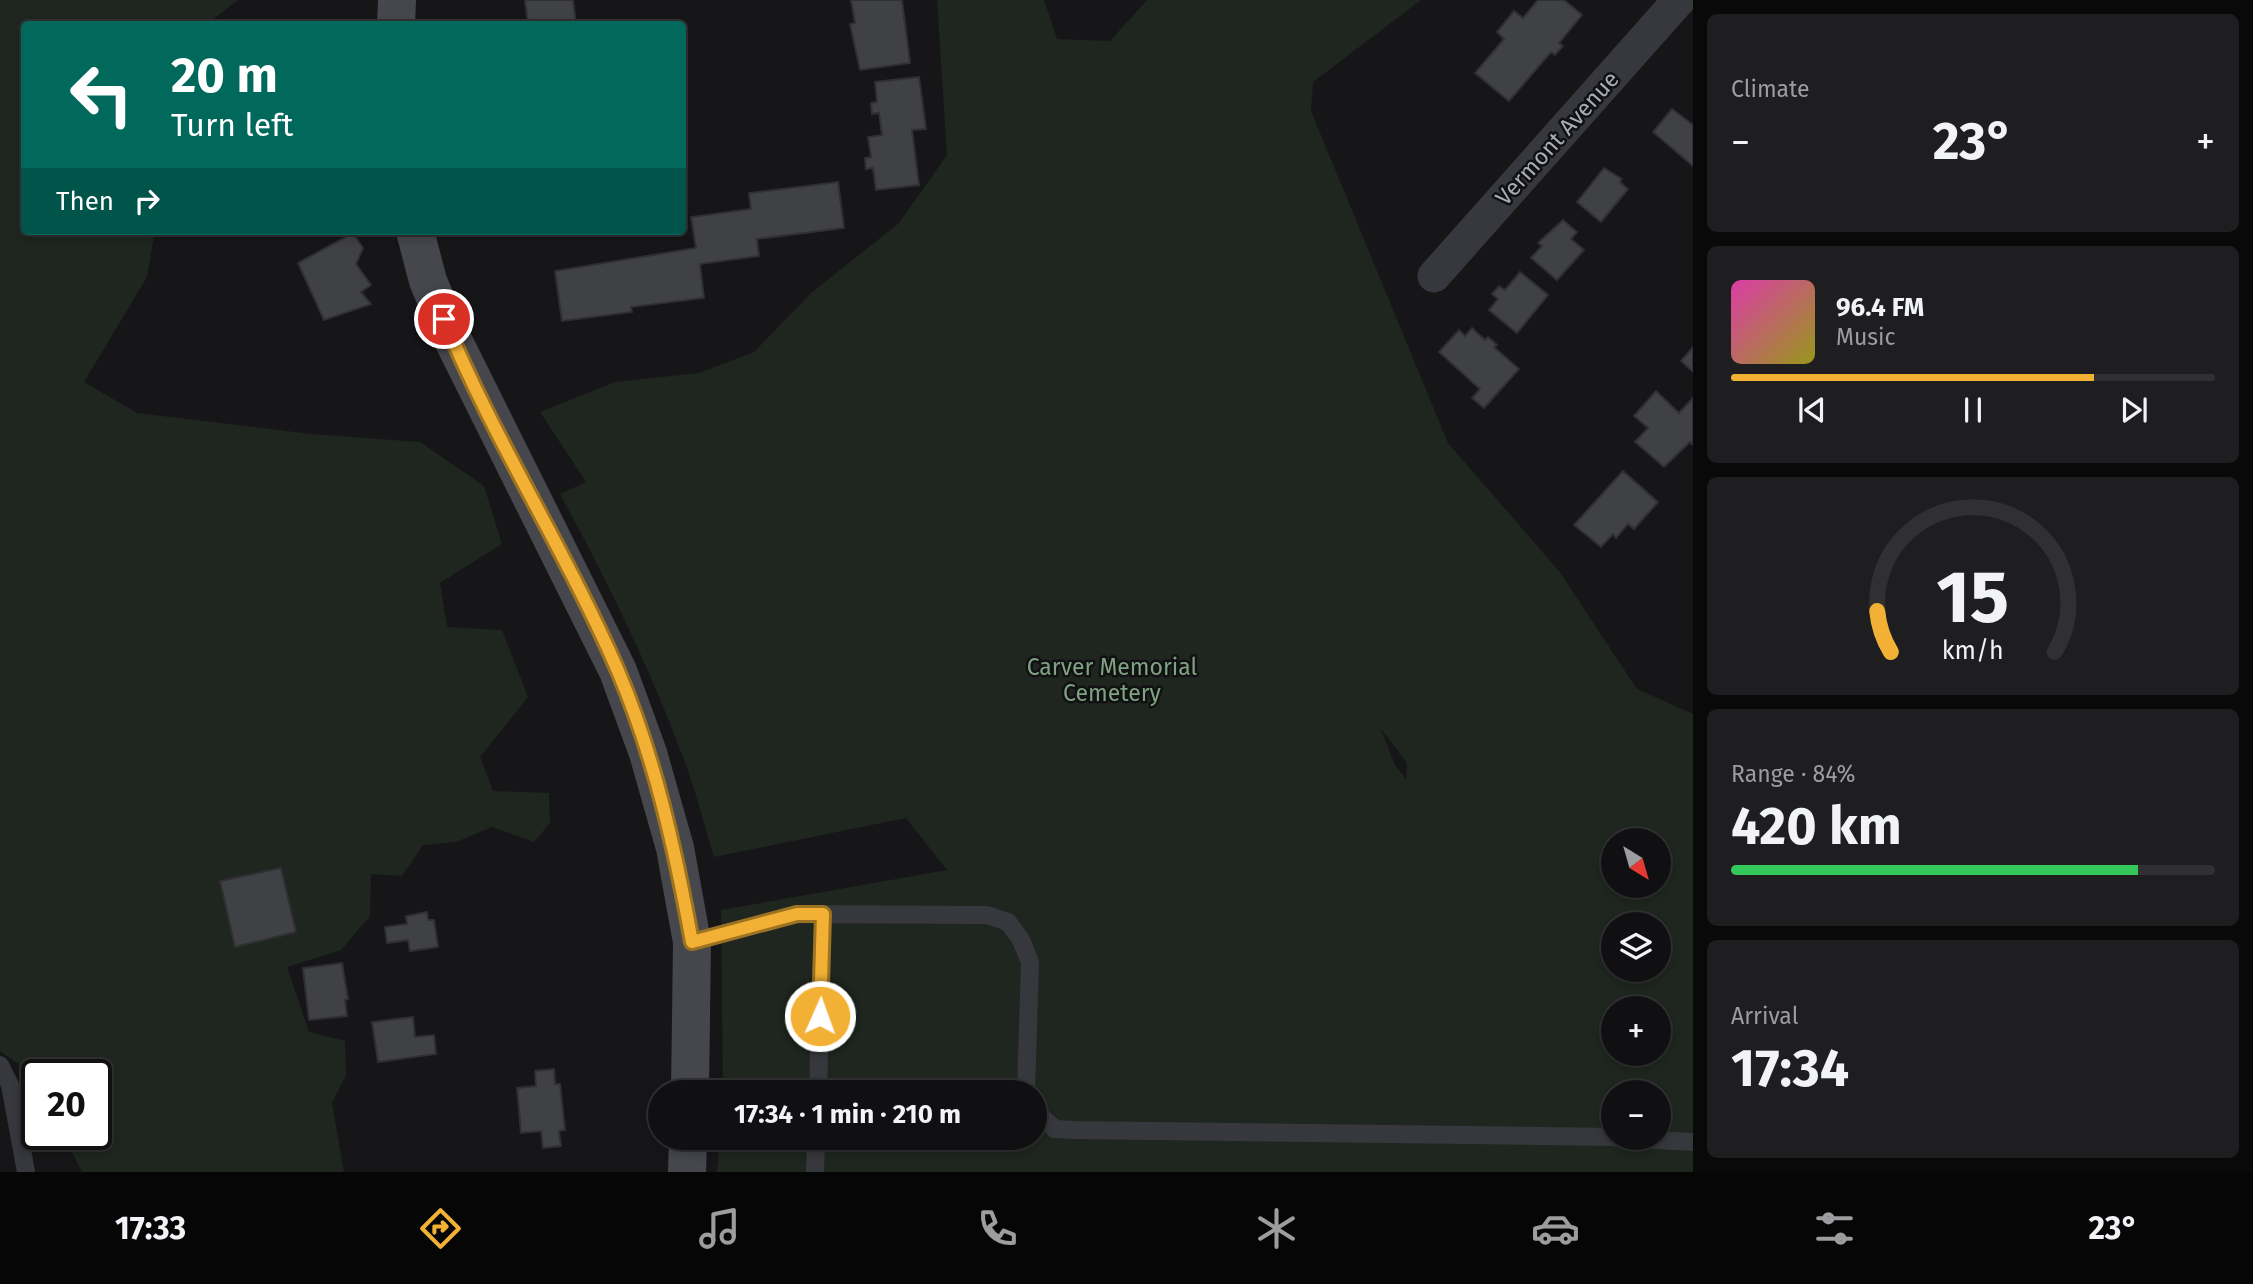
<!DOCTYPE html>
<html lang="en">
<head>
<meta charset="utf-8">
<style>
	body { margin:0; font-family:"Fira Sans",sans-serif; background:#1e1e20; color:#f1f3f6; height:100vh; display:flex; flex-direction:column; font-size:26px; white-space:nowrap }
	* { box-sizing:border-box; margin:0 }
	p { font-size:23px; color:#9c9d9f }
	.icon { flex:none; width:38px; height:38px; fill:none; stroke:currentColor; stroke-width:2; stroke-linecap:round; stroke-linejoin:round }
	.map { position:relative; flex:1; overflow:hidden }
	.details { display:flex; flex-direction:column; gap:14px; padding:14px; background:#09090a; width:560px }
	.details>* { flex:none }
	.banner { position:absolute; left:21px; top:21px; width:665px; height:214px; border-radius:7px; box-shadow:0 4px 10px #0003,0 0 0 2px #303032; background:#00695c; color:#fff; overflow:hidden }
	.needle { width:46px; rotate:143deg }
	.controls { position:absolute; left:1601px; top:828px; display:grid; gap:14px }
	.controls a { display:grid; place-items:center; width:70px; height:70px; border-radius:50%; background:#101012; box-shadow:0 4px 10px #0003,0 0 0 2px #303032; font-size:35px }
	.speed { position:absolute; left:21px; top:1059px; display:flex; gap:14px; font-size:35px; font-weight:700; text-align:center }
	.speed>* { display:grid; place-content:center; width:91px; height:91px; border-radius:50%; background:#101012; box-shadow:0 4px 10px #0003,0 0 0 2px #303032; line-height:1 }
	.speed .limit { border:4px solid #111; border-radius:10px; background:#fff; color:#111 }
	.pin { position:absolute; display:grid; place-items:center; width:60px; height:60px; color:#fff; margin:-30px; border:4px solid #fff; border-radius:50%; box-shadow:0 2px 7px #0007 }
	.me { position:absolute; width:77px; margin:-38px; rotate:2deg; stroke-linejoin:round; filter:drop-shadow(0 0 5px #0008) }
	.turn { display:flex; align-items:center; gap:24px; height:147px; padding:0 35px; font-size:32px }
	.turn .icon { width:91px; height:91px; stroke-width:2.5 }
	.turn b { display:block; font-size:49px; line-height:60px }
	.then { display:flex; align-items:center; height:66px; padding:0 35px; background:#0003; gap:14px; font-size:26px }
	.big { font-size:52px; font-weight:700; line-height:1.1 }
	.details .widget { flex:1; display:flex; flex-direction:column; justify-content:center; gap:10px; min-width:0; padding:0 24px; border-radius:10px; background:#1e1e20 }
	.details .dial { align-items:center; gap:0 }
	.dial svg { height:182px; overflow:visible; fill:none; stroke:#303032; stroke-width:7; stroke-linecap:round; text-anchor:middle }
	.dial text { fill:#f1f3f6; stroke:none }
	.song { display:flex; align-items:center; gap:21px }
	.cover { width:84px; height:84px; border-radius:10px; background:linear-gradient(135deg,hsl(320 70% 55%),hsl(60 70% 35%)) }
	.played { height:7px; border-radius:4px; background:linear-gradient(90deg,#f2b134 75%,#303032 75%) }
	.keys { display:flex; justify-content:space-around; direction:ltr }
	.heat { display:flex; justify-content:space-between; align-items:center; font-size:38px; direction:ltr }
	.charge { height:10px; border-radius:5px; background:linear-gradient(90deg,#34c759 84%,#303032 0) }
	.trip { position:absolute; left:648px; top:1080px; width:399px; height:70px; border-radius:35px; background:#101012; box-shadow:0 4px 10px #0003,0 0 0 2px #303032; font-weight:700; line-height:70px; text-align:center }
	.tabs { display:flex; height:112px; justify-content:space-around; align-items:center; background:#060607; color:#9c9d9f }
	.tabs .icon { width:49px; height:49px }
	.tabs .selected { color:#f2b134 }
	.tabs b { font-size:32px; color:#f1f3f6 }
	main { display:flex; flex:1; min-height:0 }
	.map>svg:first-child { display:block }
	.green { fill:#1e261f; fill-rule:evenodd }
	.building { fill:#404145; stroke:#303034; stroke-width:2 }
	.lines { fill:none; stroke-linecap:round; stroke-linejoin:round }
	.service { stroke:#37383d; stroke-width:18 }
	.minor { stroke:#37383d; stroke-width:33 }
	.secondary { stroke:#45474d; stroke-width:38 }
	.route-casing { stroke:#9d7322; stroke-width:18 }
	.route { stroke:#f2b134; stroke-width:12 }
	.labels { text-anchor:middle; stroke-width:5; stroke-linejoin:round; paint-order:stroke }
	.street-label { font-size:23px; fill:#a8adb8; stroke:#111113 }
	.park-label { font-size:23px; fill:#7fa381; stroke:#111113 }
</style>
</head>
<body>
<main>
<div class="map">
<svg width="1693" height="1172" viewBox="0 0 1693 1172">
	<rect width="100%" height="100%" fill="#161618"/>
	<path class="green" d="M0,0H238L207,24H24V231H155L147,277L84,382L137,413L311,434L420,442L484,486L502,544L440,583L447,627L502,630L528,697L480,757L493,791L549,793L550,823L534,842L492,827L456,842L423,845L402,876L371,874L370,916L341,950L287,967L309,1032L345,1041L346,1075L332,1103L344,1172H82L63,1134H96V1074H37V1083L31,1073L0,1051Z
		M937,0H1044L1057,39L1110,41L1147,0H1421L1313,82L1311,111L1448,443L1559,571L1637,689L1693,714V1172H717L720,1138H1034V1092H723L721,910L947,870L906,818L714,857C704,825 696,791 684,760C650,668 607,580 560,494L586,482L540,412L615,382L699,373L754,352L811,293L898,224L947,155ZM1381,729L1407,763L1406,779L1395,765ZM1614,840H1659V886H1614ZM1614,924H1659V970H1614ZM1614,1008H1659V1054H1614ZM1614,1092H1659V1138H1614Z"/>
	<path class="building" d="M525,0H573L576,24H528Z
		M851,0H902L910,63L860,70L850,24L855,23Z
		M1538,0H1564L1582,15L1559,43L1563,46L1555,55L1551,52L1509,101L1475,73L1504,39L1497,32L1514,11L1523,18Z
		M919,77L926,129L912,130L919,185L876,190L873,168L866,169L865,158L871,157L868,137L882,135L879,113L872,114L871,103L877,102L875,82Z
		M1672,109L1693,125V166L1653,132Z
		M1604,168L1622,179L1620,182L1628,189L1601,222L1577,202Z
		M838,182L844,228L757,239L759,256L700,264L704,298L631,307L632,312L562,321L555,271L696,248L691,217L751,209L749,193Z
		M1563,220L1577,232L1571,239L1584,250L1557,280L1531,258L1542,246L1538,243Z
		M353,233L363,248L356,264L371,285L361,292L371,304L324,320L298,263Z
		M1520,272L1548,295L1517,333L1489,310L1498,299L1492,294L1499,286L1505,290Z
		M1472,328L1485,340L1488,337L1497,345L1494,347L1519,369L1484,408L1472,398L1480,389L1439,352L1459,330L1465,336Z
		M1693,347V372L1681,361Z
		M1656,391L1679,413L1693,398V445L1690,442L1664,467L1635,442L1648,428L1634,416Z
		M1623,471L1658,502L1634,529L1628,524L1616,538L1613,534L1601,547L1574,525Z
		M281,868L296,932L235,947L220,881Z
		M427,912L428,920H434L438,947L410,951L408,940L387,943L385,927L407,924L406,916Z
		M342,963L348,999L345,1000L347,1016L309,1020L303,968Z
		M413,1017L415,1037L434,1035L436,1054L378,1062L372,1022Z
		M554,1069L555,1084H560L565,1130L559,1131L561,1146L543,1148L541,1131L521,1133L517,1088L536,1086L535,1071Z"/>
	<g class="lines">
		<path class="service" d="M692,942L797,914L987,915L1008,922L1021,940L1030,962L1026,1092
			M0,1065L10,1085L26,1172
			M818,1092L823,914
			M1034,1110L1055,1129L1074,1130L1614,1137
			M1617,1138L1693,1142
			M815,1172L816,1138"/>
		<path class="minor" d="M1434,276L1679,0"/>
		<path class="secondary" d="M396,24L397,0
			M415,231L428,281L452,338L618,671L648,753L675,848L692,942L690,1092
			M687,1172L688,1138"/>
	</g>
	<g class="lines">
		<g class="route-casing">
			<path id="route" d="M444,319C494,440 566,551 618,671C655,758 675,849 692,942L797,914H823L820,1016"/>
		</g>
		<use href="#route" class="route"/>
	</g>
	<g class="labels">
		<g class="street-label">
			<text transform="translate(1557 138) rotate(-48)" y="8">Vermont Avenue</text>
		</g>
		<g class="park-label">
			<text x="1112" y="675">Carver Memorial<tspan x="1112" dy="26">Cemetery</tspan></text>
		</g>
	</g>
</svg>
<div class="controls">
<a><svg class="needle" viewBox="-14 -14 28 28"><path d="M0-13l5 13h-10z" fill="#e53935"/><path d="M0 13l5-13h-10z" fill="#9c9d9f"/></svg></a>
<a><svg class="icon" aria-label="layers" viewBox="0 0 24 24"><path d="M12 4l9 5-9 5-9-5zM3 14l9 5 9-5"/></svg></a>
<a>+</a>
<a>−</a>
</div>
<div class="speed"><div class="limit">20</div></div>
<div class="pin" style="left:444px;top:319px;background:#d93025"><svg class="icon" aria-label="arrive" viewBox="0 0 24 24"><path d="M6 21V4h12l-3 4 3 4H6"/></svg></div>
<svg class="me" style="left:820px;top:1016px" viewBox="-20 -20 40 40"><circle r="17" fill="#f2b134" stroke="#fff" stroke-width="3"/><path d="M0-11L8 9 0 5-8 9z" fill="#fff"/></svg>
<div class="trip">17:34 · 1 min · 210 m</div>
<div class="banner">
<div class="turn"><svg class="icon" aria-label="left" viewBox="0 0 24 24"><path d="M17 20v-9H6M10 6l-5 5 5 5"/></svg><div><b>20 m</b>Turn left</div></div>
<div class="then">Then<svg class="icon" aria-label="right" viewBox="0 0 24 24"><path d="M7 20v-9h11M14 6l5 5-5 5"/></svg></div>
</div>
</div>
<section class="details">
<div class="widget"><p>Climate</p>
<div class="heat"><a>−</a><b class="big">23°</b><a>+</a></div>
</div>
<div class="widget">
<div class="song"><i class="cover"></i><div><b>96.4 FM</b><p>Music</p></div></div>
<div class="played"></div>
<div class="keys"><svg class="icon" aria-label="previous" viewBox="0 0 24 24"><path d="M18 5L8 12l10 7zM5 5v14"/></svg><svg class="icon" aria-label="pause" viewBox="0 0 24 24"><path d="M8 5v14M16 5v14"/></svg><svg class="icon" aria-label="next" viewBox="0 0 24 24"><path d="M6 5l10 7-10 7zM19 5v14"/></svg></div>
</div>
<div class="widget dial"><svg viewBox="0 0 100 80">
<path d="M14 69A42 42 0 1 1 86 69"/>
<path d="M14 69A42 42 0 0 1 8 51" stroke="#f2b134"/>
<text x="50" y="56" font-size="32" font-weight="700">15</text>
<text x="50" y="72" font-size="11">km/h</text>
</svg></div>
<div class="widget"><p>Range · 84%</p><b class="big">420 km</b><div class="charge"></div></div>
<div class="widget"><p>Arrival</p><b class="big">17:34</b></div>
</section>
</main>
<nav class="tabs">
<b>17:33</b>
<svg class="icon selected" aria-label="directions" viewBox="0 0 24 24"><path d="M12 3l9 9-9 9-9-9zM9 14v-3h6M13 9l2 2-2 2"/></svg>
<svg class="icon" aria-label="music" viewBox="0 0 24 24"><path d="M9 18V5l10-2v13"/><circle cx="6" cy="18" r="3"/><circle cx="16" cy="16" r="3"/></svg>
<svg class="icon" aria-label="phone" viewBox="0 0 24 24"><path d="M5 4h4l2 5-3 2q2 4 5 5l2-3 5 2v4C11 20 4 13 5 4z"/></svg>
<svg class="icon" aria-label="climate" viewBox="0 0 24 24"><path d="M12 3v18M4 7l16 10M4 17L20 7"/></svg>
<svg class="icon" aria-label="car" viewBox="0 0 24 24"><path d="M5 17H2v-5l4-1 3-4h7l3 4 3 1v5h-3M9 17h6M6 11h13"/><circle cx="7" cy="17" r="2"/><circle cx="17" cy="17" r="2"/></svg>
<svg class="icon" aria-label="filters" viewBox="0 0 24 24"><path d="M4 7h16M4 17h16"/><circle cx="9" cy="7" r="2"/><circle cx="15" cy="17" r="2"/></svg>
<b>23°</b>
</nav>
</body>
</html>
